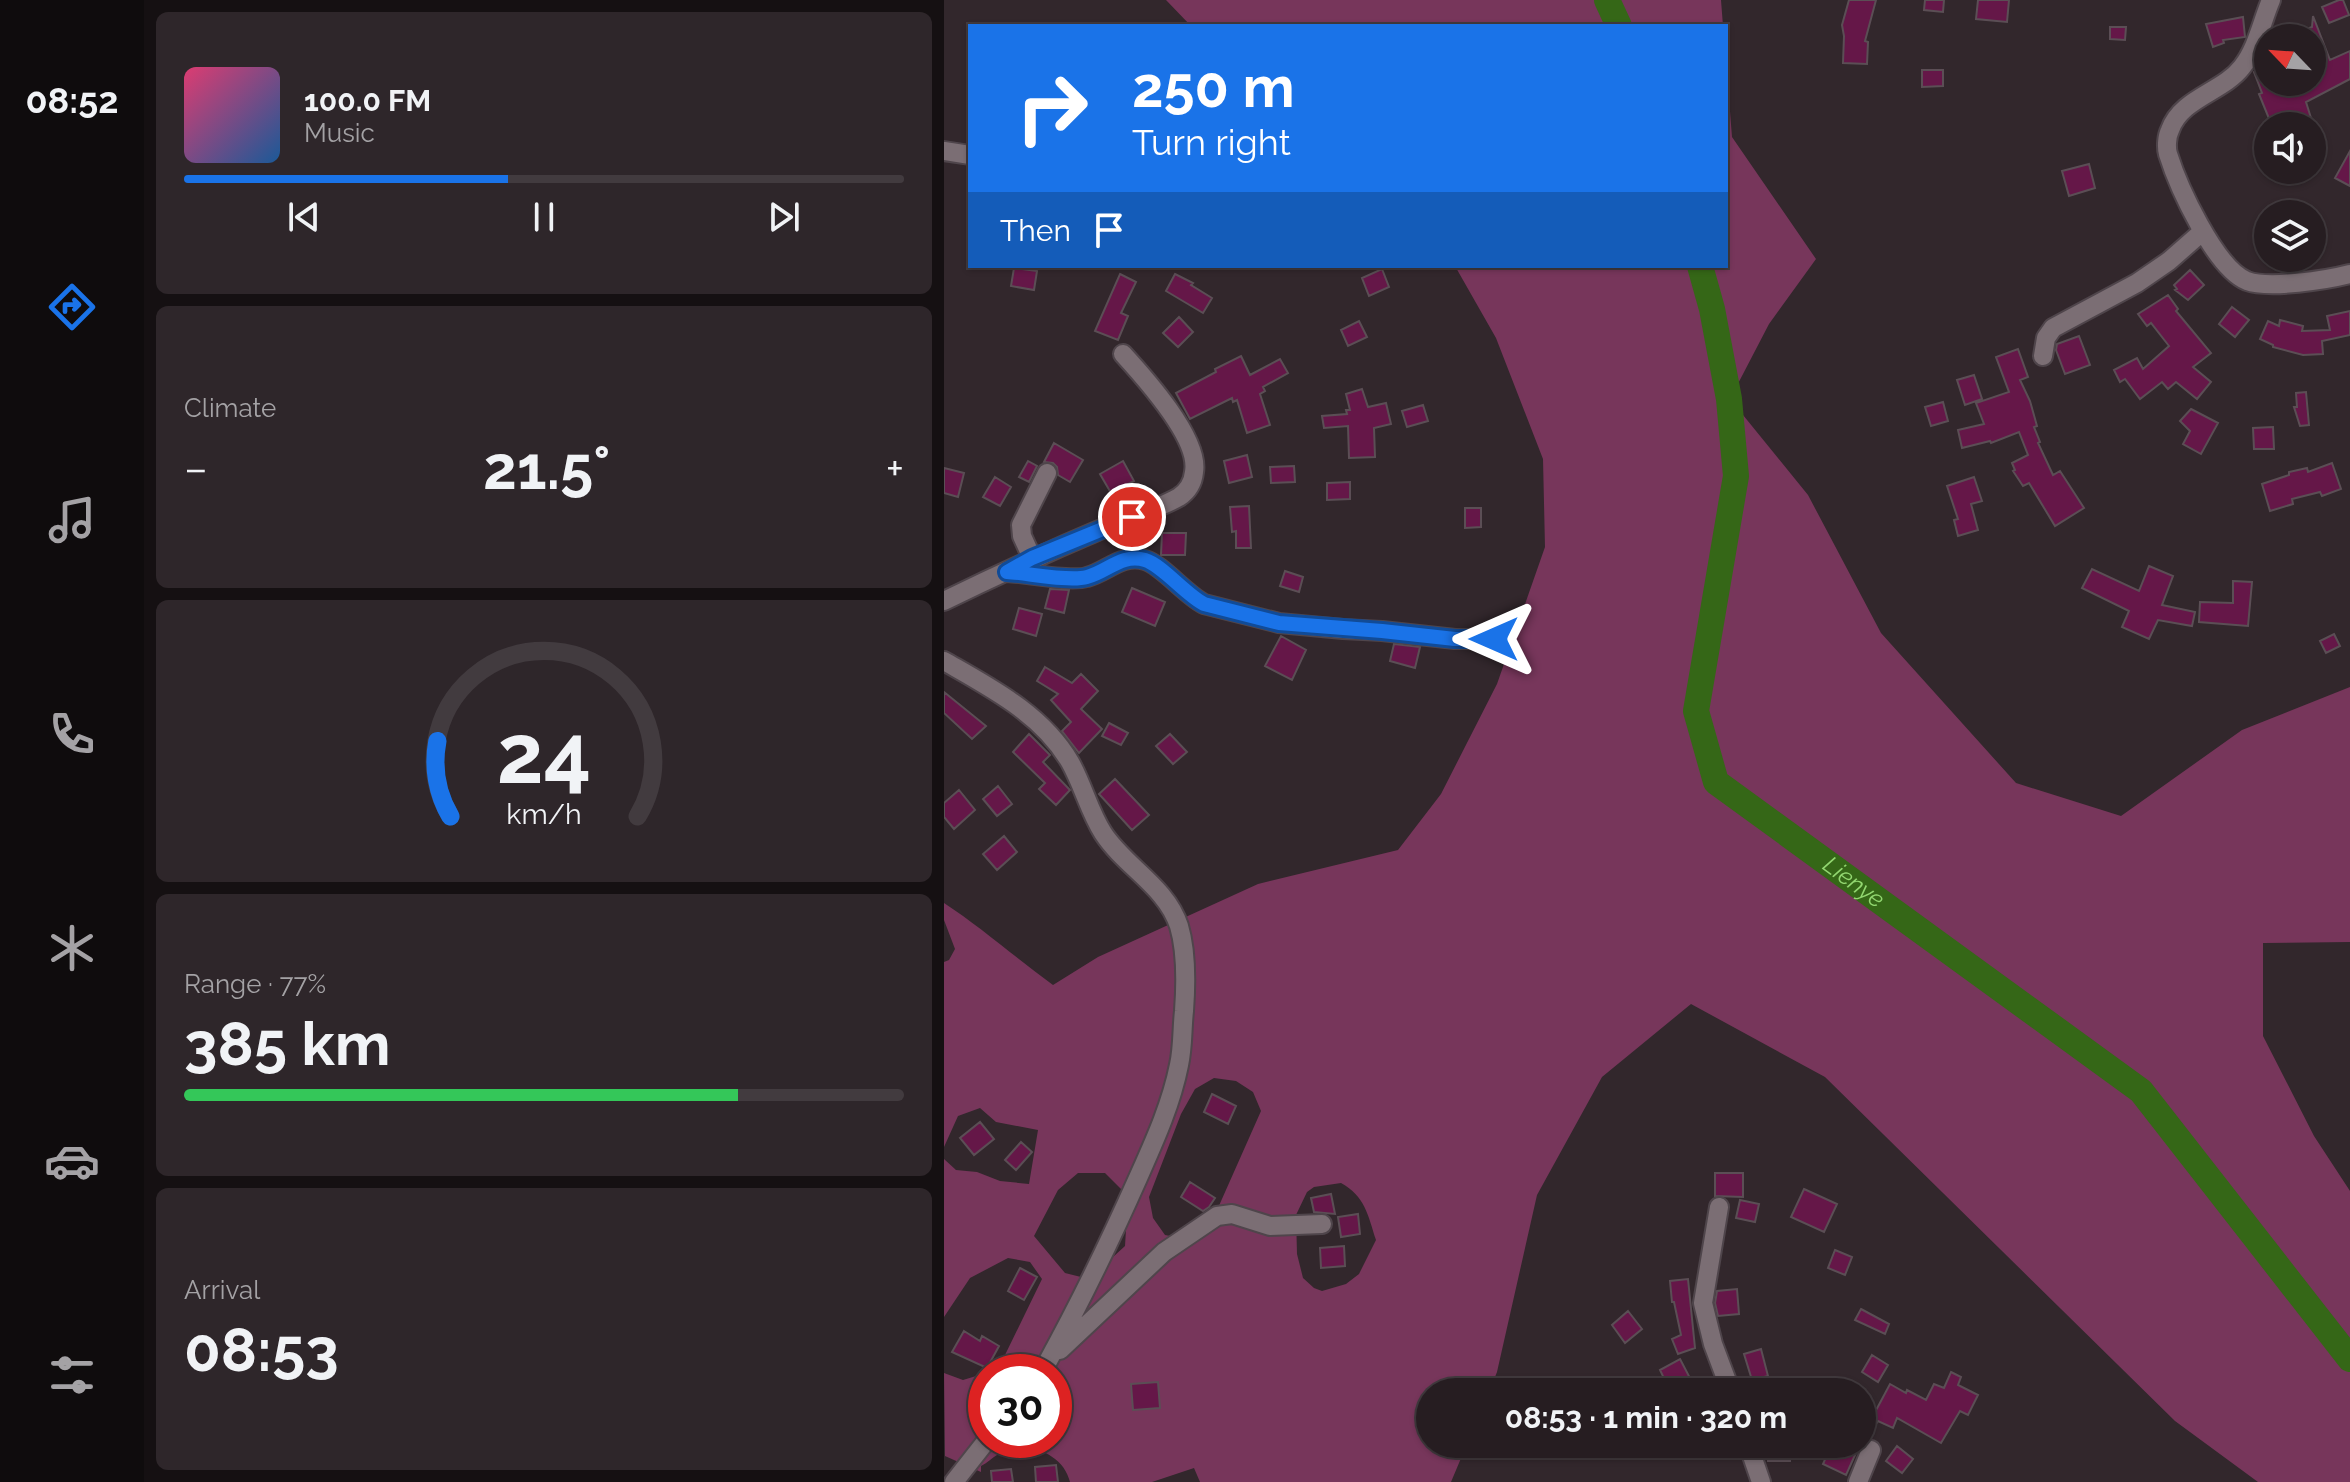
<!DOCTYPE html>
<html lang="en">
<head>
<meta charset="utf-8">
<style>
	body { margin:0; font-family:Raleway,sans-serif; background:#2e262a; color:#f1f3f6; height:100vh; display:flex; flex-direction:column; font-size:30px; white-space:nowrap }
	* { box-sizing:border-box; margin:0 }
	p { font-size:26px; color:#a4a2a5 }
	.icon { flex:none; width:44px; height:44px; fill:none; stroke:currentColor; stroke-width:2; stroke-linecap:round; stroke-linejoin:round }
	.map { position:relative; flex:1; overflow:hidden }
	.drawer { display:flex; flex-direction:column; gap:12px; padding:12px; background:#151012; width:800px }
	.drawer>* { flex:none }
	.top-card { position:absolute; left:24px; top:24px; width:760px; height:244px; border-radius:0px; box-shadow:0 2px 6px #0004,0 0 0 2px #423b3f; background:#1a73e8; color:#fff; overflow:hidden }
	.needle { width:52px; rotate:295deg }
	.controls { position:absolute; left:1310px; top:24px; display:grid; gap:16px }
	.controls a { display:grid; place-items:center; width:72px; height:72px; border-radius:50%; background:#261d21; box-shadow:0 2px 6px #0004,0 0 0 2px #423b3f; font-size:40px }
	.speed { position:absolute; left:24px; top:1354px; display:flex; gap:16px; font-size:40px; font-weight:700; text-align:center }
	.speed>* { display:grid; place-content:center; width:104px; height:104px; border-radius:50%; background:#261d21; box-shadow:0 2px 6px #0004,0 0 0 2px #423b3f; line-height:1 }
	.speed .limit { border:12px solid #d22; background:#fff; color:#111 }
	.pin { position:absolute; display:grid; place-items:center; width:68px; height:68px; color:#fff; margin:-34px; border:4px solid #fff; border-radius:50%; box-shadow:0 2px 8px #0007 }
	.me { position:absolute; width:88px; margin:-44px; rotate:270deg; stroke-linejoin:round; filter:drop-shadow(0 0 6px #0008) }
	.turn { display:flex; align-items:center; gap:28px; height:168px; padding:0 32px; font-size:36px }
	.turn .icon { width:104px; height:104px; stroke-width:2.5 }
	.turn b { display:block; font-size:56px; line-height:68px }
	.then { display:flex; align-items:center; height:76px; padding:0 32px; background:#0003; gap:16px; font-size:30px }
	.big { font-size:60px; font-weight:700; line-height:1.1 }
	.drawer .card { flex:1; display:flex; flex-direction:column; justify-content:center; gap:12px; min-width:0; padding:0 28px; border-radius:12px; background:#2e262a }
	.drawer .dial { align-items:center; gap:0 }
	.dial svg { height:208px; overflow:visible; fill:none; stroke:#423b3f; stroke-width:7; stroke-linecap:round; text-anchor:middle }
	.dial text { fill:#f1f3f6; stroke:none }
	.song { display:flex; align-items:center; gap:24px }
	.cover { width:96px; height:96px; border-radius:12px; background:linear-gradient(135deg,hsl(340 70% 55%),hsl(210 70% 35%)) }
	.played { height:8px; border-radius:4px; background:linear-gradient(90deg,#1a73e8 45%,#423b3f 45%) }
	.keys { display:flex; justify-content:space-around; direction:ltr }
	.heat { display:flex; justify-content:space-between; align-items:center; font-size:44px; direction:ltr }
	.charge { height:12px; border-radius:6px; background:linear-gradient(90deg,#34c759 77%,#423b3f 0) }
	.trip { position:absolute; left:472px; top:1378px; width:460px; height:80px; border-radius:40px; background:#261d21; box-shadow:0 2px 6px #0004,0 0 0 2px #423b3f; font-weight:700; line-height:80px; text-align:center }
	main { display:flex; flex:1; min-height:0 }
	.tab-bar { display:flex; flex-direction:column; width:144px; justify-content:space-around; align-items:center; background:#0f0c0d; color:#a4a2a5 }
	.tab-bar .icon { width:56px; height:56px }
	.tab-bar .active { color:#1a73e8 }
	.tab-bar b { font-size:36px; color:#f1f3f6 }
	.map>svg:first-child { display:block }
	.green { fill:#77365b; fill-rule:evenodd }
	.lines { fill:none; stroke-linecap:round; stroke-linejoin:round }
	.river { stroke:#356717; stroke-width:26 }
	.building { fill:#651748; stroke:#5b4e55; stroke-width:2 }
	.minor-casing { stroke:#4f454b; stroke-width:22 }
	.minor { stroke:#7b6e74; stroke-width:18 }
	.route-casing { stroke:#114b97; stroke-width:20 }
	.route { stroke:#1a73e8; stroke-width:14 }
	.labels { text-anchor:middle; stroke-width:8; stroke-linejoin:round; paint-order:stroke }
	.water-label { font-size:24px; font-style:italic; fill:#92d770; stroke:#281d23 }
</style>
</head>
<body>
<main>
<nav class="tab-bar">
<b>08:52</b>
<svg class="icon active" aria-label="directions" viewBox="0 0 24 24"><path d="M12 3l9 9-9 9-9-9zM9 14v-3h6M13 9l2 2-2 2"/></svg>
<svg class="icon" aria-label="music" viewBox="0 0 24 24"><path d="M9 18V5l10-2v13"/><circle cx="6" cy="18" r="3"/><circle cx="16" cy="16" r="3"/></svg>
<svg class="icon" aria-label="phone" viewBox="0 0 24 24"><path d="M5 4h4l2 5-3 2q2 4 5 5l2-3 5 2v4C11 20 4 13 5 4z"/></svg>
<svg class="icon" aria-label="climate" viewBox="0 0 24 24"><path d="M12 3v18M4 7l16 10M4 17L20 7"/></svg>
<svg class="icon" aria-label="car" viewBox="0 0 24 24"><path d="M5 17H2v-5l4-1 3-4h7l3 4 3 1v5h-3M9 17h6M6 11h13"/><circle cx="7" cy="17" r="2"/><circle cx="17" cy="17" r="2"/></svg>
<svg class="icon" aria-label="filters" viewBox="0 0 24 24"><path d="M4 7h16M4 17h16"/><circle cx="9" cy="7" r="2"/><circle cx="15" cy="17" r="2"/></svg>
</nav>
<section class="drawer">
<div class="card">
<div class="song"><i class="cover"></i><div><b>100.0 FM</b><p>Music</p></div></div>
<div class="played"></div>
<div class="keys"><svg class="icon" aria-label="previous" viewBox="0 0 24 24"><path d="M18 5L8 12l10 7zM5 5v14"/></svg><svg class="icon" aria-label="pause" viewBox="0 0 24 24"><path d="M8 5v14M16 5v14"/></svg><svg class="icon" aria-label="next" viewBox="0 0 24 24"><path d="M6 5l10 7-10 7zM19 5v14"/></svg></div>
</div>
<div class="card"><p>Climate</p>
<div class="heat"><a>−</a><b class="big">21.5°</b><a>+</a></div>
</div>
<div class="card dial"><svg viewBox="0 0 100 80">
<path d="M14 69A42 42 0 1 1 86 69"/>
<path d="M14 69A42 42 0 0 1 9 40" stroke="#1a73e8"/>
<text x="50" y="56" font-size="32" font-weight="700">24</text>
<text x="50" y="72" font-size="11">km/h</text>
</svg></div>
<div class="card"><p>Range · 77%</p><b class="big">385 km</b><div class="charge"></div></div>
<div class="card"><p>Arrival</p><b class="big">08:53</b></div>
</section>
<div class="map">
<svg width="1406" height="1482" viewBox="0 0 1406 1482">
	<rect width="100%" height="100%" fill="#32272c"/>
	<path class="green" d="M222,0H777L779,26H247Z
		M782,60L788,137L872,259L825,324L786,399L864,495L937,633L1072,783L1177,816L1298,730L1406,687V942L1319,943V1036L1370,1136L1406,1191V1482H1314L1231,1421L881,1077L747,1004L658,1077L593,1195L553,1372L545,1392H486V1444H523L507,1482H256L250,1468L208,1482H126C119,1451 78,1439 53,1455C48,1458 43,1463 37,1466V1472L1,1456L0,1373L19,1380L42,1373V1440H110V1372H46L56,1369L61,1355L98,1279L86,1262L64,1258L26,1278L0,1317V1159L12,1170L33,1172L56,1181L85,1184L94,1130L52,1122L36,1108L14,1116L0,1147V962L5,960L11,949L0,920V903C38,928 72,958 109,985L154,957L314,884L454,850L497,794L553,684L601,547L599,459L552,338L511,266H782ZM270,1078L292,1081L309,1092L317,1111L262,1235L242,1239L221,1235L209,1218L205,1197L237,1114L251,1089ZM134,1173H161L184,1196L181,1246L145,1279L121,1273L90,1236L114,1190ZM397,1183C421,1196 424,1215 432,1240L415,1274L402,1284L378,1291L370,1288L359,1278L353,1254L352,1215L363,1192L370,1187Z"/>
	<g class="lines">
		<g class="river">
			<path d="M663,0L675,26"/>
			<path id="s1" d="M756,266L768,309L785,399L792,476L752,711L772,782L1197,1091L1406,1359"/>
		</g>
	</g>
	<path class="building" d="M905,0H932L921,41L924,42L923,64L899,63L900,36L898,25Z
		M981,0H1000L999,12L980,10Z
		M1034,0H1065L1063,22L1032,19Z
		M1395,0H1399L1405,15L1385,23L1378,7Z
		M1369,16L1386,60L1406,51V79L1362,102L1367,118L1351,126H1335L1331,118L1326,121L1315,94L1318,93L1310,72L1324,67V82H1368V38L1342,37L1368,27Z
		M1299,17L1301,37L1279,40L1280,43L1269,47L1262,24Z
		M1166,27H1182L1181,40L1166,39Z
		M978,70H999V86L978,87Z
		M1406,151V186L1391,178Z
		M1145,164L1151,188L1125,196L1118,171Z
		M70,268L93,271L90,290L67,286Z
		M438,269L445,287L425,296L418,278Z
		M1246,270L1260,285L1244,300L1231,290L1233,289L1230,285Z
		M176,274L192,282L177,313L184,316L174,340L151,331Z
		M231,274L249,283L247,285L268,298L259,313L222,291Z
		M1224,295L1234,309L1232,311L1267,353L1249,367L1267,382L1253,399L1232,382L1224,389L1218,382L1196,399L1181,379L1176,382L1170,370L1193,358L1199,369L1225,346L1207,323L1203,326L1194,314Z
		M1288,307L1305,320L1291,337L1275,324Z
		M1406,311V335L1378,341L1379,354L1359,355L1329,347V345L1316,339L1324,321L1335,326L1336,320L1359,326L1358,331L1386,330L1383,316Z
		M235,317L249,332L234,347L219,333Z
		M415,321L423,337L404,346L397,330Z
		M1135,336L1146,365L1121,374L1112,350L1113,344Z
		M1074,349L1084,377L1076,380L1086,401L1093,426L1090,427L1096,442L1094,443L1109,475L1116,471L1140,508L1111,526L1085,483L1079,486L1069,471L1071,470L1068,463L1084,455L1075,432L1047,443L1046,441L1018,448L1014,430L1040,424L1032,403L1065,392L1052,357Z
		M297,356L306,375L336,359L344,373L319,387L321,391L316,394L326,425L303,433L293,400L289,402L288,398L246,419L232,393L272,372L271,369Z
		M1030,375L1038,399L1021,405L1013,380Z
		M418,389L424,407L442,403L447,424L430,428L431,457L405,458L404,426L380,428L378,416L403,414L402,410H406L402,394Z
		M1362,392L1365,425L1356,426L1350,407H1353L1352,393Z
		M999,402L1004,421L987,426L981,407Z
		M479,405L484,421L463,427L458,411Z
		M1247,409L1274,423L1257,454L1239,444L1246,431L1236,421Z
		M1329,427L1330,449H1310L1309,428Z
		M110,443L139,460L126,482L114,475L113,467L109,463L100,462Z
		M303,455L308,477L285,483L280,461Z
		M84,461L93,466L85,482L75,477Z
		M179,461L190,481L167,493L156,474Z
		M1388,463L1397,489L1378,496L1376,492L1348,499L1349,504L1326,511L1318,484L1345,475V472L1363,468L1364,472Z
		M350,466L351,482L327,483L326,467Z
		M0,468L20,473L14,497L0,493Z
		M51,477L67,487L56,506L39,497Z
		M1030,477L1038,501L1027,504L1034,530L1014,536L1010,520L1014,519L1003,486Z
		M406,482V499L383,500V483Z
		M305,506L307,548H292V531L288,532L286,507Z
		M521,508H537V527L521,528Z
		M218,533H242L241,555H217Z
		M1205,566L1229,576L1218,605L1251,612L1248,626L1214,620L1205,639L1178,627L1185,611L1138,588L1148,569L1195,591Z
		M341,571L359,577L355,592L336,586Z
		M1289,581L1308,582L1304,626L1255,622L1256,602L1289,603Z
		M188,588L221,602L211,626L178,612Z
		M106,589L125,590L120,613L101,608Z
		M75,608L98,614L92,636L69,629Z
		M1390,634L1396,646L1382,653L1376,641Z
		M337,636L362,650L348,680L321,666Z
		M450,644L476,647L471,668L446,661Z
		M101,667L128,683L137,674L154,691L137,709L158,729L135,753L118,731L127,722L107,700L114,694L93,681Z
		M0,692L42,726L28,739L0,713Z
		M165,723L184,733L177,745L158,736Z
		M85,734L106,755L99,762L126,790L112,805L95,789L101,783L69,752Z
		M226,734L243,752L229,764L212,746Z
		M171,779L205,815L188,830L155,794Z
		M54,786L68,804L53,816L39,799Z
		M15,790L31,810L10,829L0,817V803Z
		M60,836L73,852L53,870L39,854Z
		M268,1094L292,1106L284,1124L260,1112Z
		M36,1122L50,1139L30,1155L16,1138Z
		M77,1142L88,1152L72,1170L61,1160Z
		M771,1173H799V1197L771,1196Z
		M246,1182L271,1198L265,1207L259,1211L237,1197Z
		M860,1189L893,1204L880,1232L847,1217Z
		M387,1194L391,1214L370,1212L367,1198Z
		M796,1200L815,1204L811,1222L792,1218Z
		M414,1214L416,1234L397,1237L394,1217Z
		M400,1246L401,1266L377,1268L376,1248Z
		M891,1250L908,1257L901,1275L884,1268Z
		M76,1268L93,1277L80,1300L64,1291Z
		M744,1279L751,1348L734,1354L728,1339L737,1335L730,1302H728L726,1281Z
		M793,1289L795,1314L774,1316L771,1303L773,1291Z
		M917,1309L945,1324L941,1334L911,1320Z
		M684,1311L698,1329L681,1343L668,1325Z
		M20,1331L36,1341L38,1336L55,1346L43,1368L8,1352Z
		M817,1349L824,1376L808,1380L800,1354Z
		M928,1355L944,1365L934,1382L918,1372Z
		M736,1359L747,1380L726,1391L716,1370Z
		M1007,1372L1017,1377L1014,1385L1034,1395L1024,1415L1016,1411L997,1443L953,1418L949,1428L934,1421L925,1435L918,1431V1407L930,1414L946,1384L962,1393L963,1390L982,1400L990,1384L1000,1388Z
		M214,1382L216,1408L189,1410L187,1384Z
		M824,1444H846V1461H824Z
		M888,1444H916L902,1475L879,1464Z
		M953,1446L969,1459L958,1473L942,1461Z
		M112,1465L114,1482H92L91,1467Z
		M67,1469L69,1482H48L47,1471Z"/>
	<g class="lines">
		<g class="minor-casing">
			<path id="minor" d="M1327,0C1318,21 1313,48 1298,67C1279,92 1237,98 1226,130C1223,136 1222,147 1224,154C1234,186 1271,268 1303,281C1325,289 1383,280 1406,274
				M0,151L26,155
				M1099,356L1102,338L1109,328L1193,283L1225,261L1258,232
				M88,558L78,536L77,525L103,473
				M63,572C83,573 126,582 143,577C163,572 178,553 201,560C218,565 241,594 260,604L335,623L399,629L438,631L511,639H550
				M0,601C55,574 110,549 167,525C189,516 214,509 235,497C244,491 249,482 250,472C256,439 200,377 179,354
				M0,661C47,688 98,714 126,762C139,785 145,811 159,833C181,867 222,886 235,926C243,953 242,984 240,1011C238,1028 239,1047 235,1065C227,1105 210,1142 194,1178C166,1241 136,1303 103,1363L96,1372
				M775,1207L759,1303L769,1344L787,1392
				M116,1350L220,1252L273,1216L288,1214L326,1226L378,1224
				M804,1444L817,1482
				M10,1482L43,1440
				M914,1482L927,1450"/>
		</g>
		<use href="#minor" class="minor"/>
	</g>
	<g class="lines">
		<g class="route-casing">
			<path id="route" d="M188,517L88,558L63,572C83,573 125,582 143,577C163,572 178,553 201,560C218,565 241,594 260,604L335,623L438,631L511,639H550"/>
		</g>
		<use href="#route" class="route"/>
	</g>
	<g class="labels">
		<g class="water-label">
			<text dy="8" stroke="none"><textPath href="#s1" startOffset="696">Lienye</textPath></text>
		</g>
	</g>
</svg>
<div class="controls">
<a><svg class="needle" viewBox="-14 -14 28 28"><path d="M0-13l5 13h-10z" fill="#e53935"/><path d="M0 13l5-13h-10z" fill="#a4a2a5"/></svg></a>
<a><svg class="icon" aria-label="sound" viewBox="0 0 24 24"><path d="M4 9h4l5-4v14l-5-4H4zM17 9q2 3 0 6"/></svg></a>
<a><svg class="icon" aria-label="layers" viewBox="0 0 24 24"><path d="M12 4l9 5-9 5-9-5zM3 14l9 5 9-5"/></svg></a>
</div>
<div class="speed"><div class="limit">30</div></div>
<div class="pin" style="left:188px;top:517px;background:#d93025"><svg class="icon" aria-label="arrive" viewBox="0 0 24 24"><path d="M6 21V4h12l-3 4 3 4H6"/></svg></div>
<svg class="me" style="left:550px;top:639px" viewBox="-20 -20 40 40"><path d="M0-17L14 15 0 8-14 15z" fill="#1a73e8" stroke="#fff" stroke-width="4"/></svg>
<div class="trip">08:53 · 1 min · 320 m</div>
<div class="top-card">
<div class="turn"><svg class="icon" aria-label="right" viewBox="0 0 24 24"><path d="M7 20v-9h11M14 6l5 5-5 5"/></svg><div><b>250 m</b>Turn right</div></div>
<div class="then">Then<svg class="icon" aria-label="arrive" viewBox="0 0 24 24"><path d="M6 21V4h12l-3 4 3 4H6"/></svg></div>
</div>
</div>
</main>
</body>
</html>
